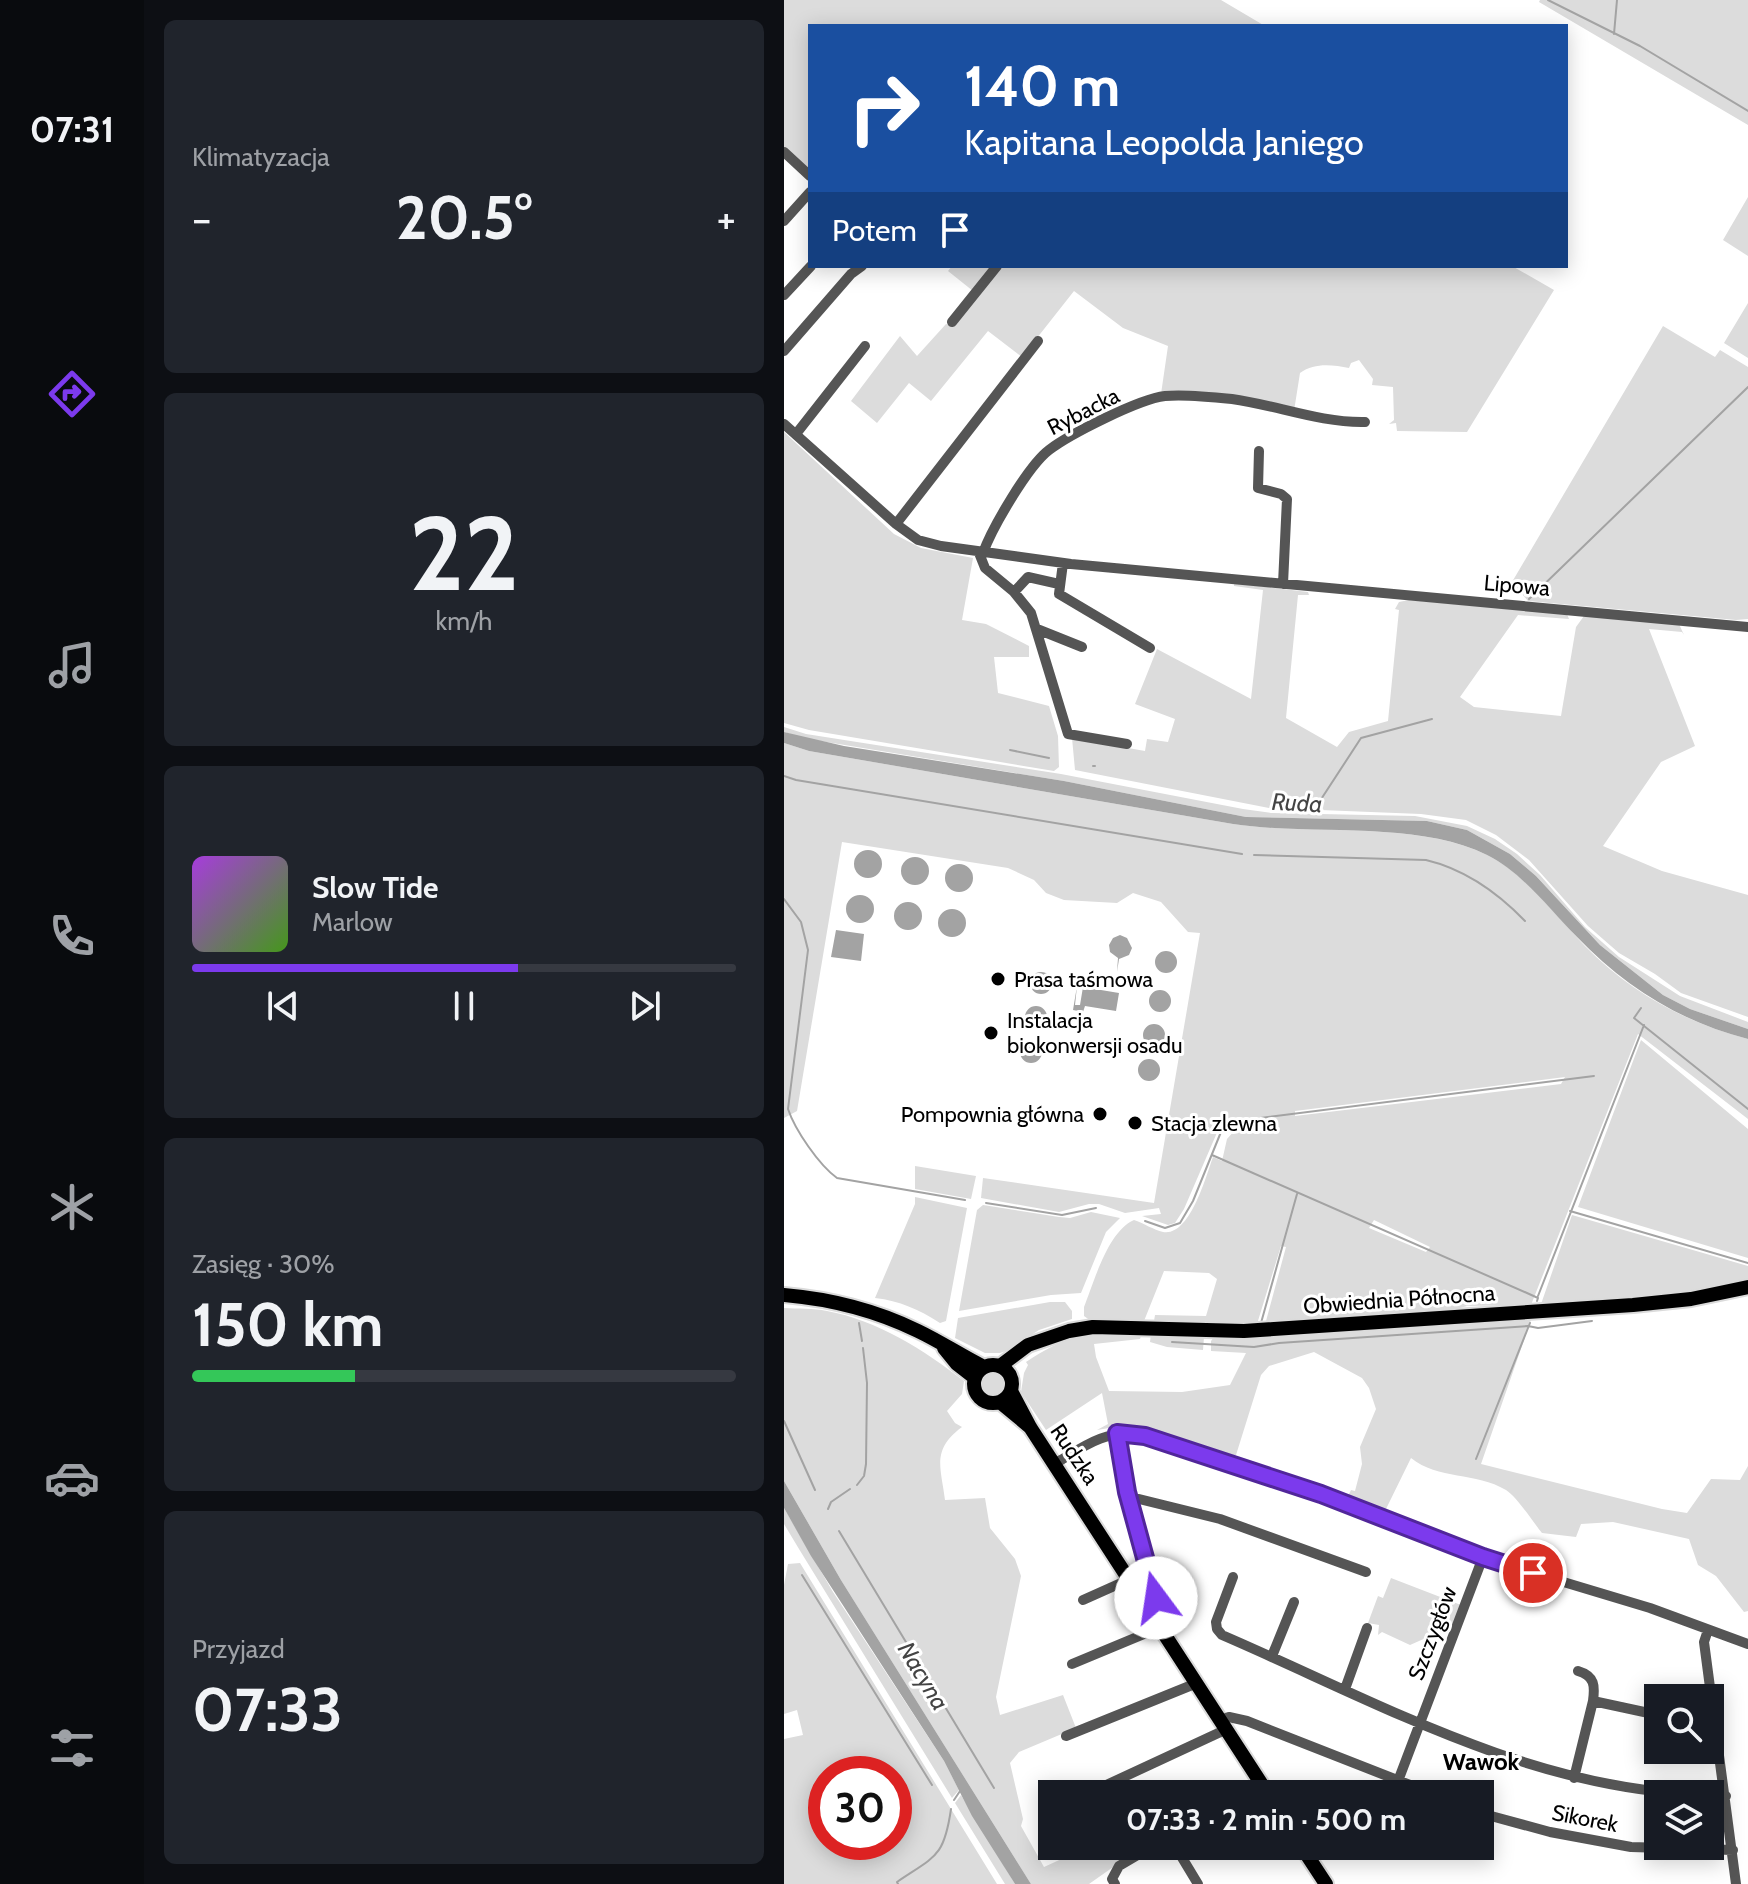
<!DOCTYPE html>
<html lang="pl">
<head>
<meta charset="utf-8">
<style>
	body { margin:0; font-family:Cabin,sans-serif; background:#20242c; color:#f1f3f6; height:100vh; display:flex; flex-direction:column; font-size:30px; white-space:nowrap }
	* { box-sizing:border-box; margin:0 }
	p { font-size:26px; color:#9ea1a6 }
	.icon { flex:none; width:44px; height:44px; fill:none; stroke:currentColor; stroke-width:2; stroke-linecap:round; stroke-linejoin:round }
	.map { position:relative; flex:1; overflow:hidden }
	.panel { display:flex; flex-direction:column; gap:20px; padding:20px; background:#0d0f14; width:640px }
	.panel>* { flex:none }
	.top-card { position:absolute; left:24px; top:24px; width:760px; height:244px; border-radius:0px; box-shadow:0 4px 20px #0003; background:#1a4fa0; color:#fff; overflow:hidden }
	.buttons { position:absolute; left:860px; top:1684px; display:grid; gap:16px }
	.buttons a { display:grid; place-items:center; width:80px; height:80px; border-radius:0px; background:#171b24; box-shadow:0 4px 20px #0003; font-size:40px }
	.speed { position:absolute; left:24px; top:1756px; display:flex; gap:16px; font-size:40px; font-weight:700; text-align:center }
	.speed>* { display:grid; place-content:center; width:104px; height:104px; border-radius:50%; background:#171b24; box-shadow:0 4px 20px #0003; line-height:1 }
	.speed .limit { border:12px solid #d22; background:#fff; color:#111 }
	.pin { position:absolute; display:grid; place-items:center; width:68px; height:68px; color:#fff; margin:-34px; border:4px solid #fff; border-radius:50%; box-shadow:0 2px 8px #0007 }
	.me { position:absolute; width:88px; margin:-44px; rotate:346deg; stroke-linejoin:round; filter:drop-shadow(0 0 6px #0008) }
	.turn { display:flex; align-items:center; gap:28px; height:168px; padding:0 24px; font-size:36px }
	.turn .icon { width:104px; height:104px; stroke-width:2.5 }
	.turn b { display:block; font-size:56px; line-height:68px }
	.then { display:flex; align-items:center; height:76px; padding:0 24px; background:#0003; gap:16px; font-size:30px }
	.big { font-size:60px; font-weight:800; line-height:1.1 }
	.panel .card { flex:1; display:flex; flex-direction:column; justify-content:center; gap:12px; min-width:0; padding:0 28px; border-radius:12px; background:#20242c }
	.panel .dial { align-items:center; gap:0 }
	.dial b { font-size:104px; line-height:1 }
	.song { display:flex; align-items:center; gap:24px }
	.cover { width:96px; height:96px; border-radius:12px; background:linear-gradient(135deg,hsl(280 70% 55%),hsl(100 70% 35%)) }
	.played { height:8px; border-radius:4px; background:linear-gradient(90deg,#7c3aed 60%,#363941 60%) }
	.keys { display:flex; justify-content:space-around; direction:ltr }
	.heat { display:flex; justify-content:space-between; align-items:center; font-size:44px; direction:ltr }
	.charge { height:12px; border-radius:6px; background:linear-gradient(90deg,#34c759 30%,#363941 0) }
	.trip { position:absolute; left:254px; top:1780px; width:456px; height:80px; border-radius:0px; background:#171b24; box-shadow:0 4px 20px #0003; font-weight:800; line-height:80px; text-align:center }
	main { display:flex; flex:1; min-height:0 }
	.dock { display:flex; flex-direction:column; width:144px; justify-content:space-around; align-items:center; background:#090b0e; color:#9ea1a6 }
	.dock .icon { width:56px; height:56px }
	.dock .on { color:#7c3aed }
	.dock b { font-size:36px; color:#f1f3f6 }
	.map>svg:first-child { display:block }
	.green { fill:#dcdcdc; fill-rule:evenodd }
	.water { fill:#a3a3a3 }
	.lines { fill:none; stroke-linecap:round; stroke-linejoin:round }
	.stream { stroke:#a3a3a3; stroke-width:2 }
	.major-casing { stroke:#dbdbdb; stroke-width:18 }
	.minor { stroke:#555; stroke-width:10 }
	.major { stroke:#000; stroke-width:14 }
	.route-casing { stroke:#51269a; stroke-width:20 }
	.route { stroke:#7c3aed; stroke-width:14 }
	.poi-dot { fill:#000; stroke:#fff; stroke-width:3 }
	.labels { text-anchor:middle; stroke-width:6; stroke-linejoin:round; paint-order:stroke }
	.street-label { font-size:22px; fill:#000; stroke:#fff }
	.poi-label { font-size:22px; fill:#000; stroke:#fff; text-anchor:start }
	.water-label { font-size:24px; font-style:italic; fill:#444; stroke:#fff }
	.neighbourhood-label { font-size:24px; font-weight:bold; fill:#000; stroke:#fff }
</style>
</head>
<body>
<main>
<nav class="dock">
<b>07:31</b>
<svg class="icon on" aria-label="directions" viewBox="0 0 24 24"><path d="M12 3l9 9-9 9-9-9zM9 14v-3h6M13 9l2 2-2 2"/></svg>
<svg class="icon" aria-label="music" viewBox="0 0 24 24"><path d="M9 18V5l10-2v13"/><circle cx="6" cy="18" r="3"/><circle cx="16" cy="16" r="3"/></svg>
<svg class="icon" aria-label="phone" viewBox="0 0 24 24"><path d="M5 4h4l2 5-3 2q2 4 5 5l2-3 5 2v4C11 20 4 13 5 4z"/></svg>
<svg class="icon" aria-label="climate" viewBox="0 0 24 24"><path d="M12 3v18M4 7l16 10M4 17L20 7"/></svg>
<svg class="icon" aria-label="car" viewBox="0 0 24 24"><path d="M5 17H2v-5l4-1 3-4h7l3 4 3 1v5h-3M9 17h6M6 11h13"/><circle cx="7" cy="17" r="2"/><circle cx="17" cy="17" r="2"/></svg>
<svg class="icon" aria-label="filters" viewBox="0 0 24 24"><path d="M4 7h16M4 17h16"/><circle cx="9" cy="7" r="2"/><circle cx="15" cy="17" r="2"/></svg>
</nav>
<section class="panel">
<div class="card"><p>Klimatyzacja</p>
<div class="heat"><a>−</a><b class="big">20.5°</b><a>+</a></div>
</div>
<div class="card dial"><b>22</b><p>km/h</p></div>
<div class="card">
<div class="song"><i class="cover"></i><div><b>Slow Tide</b><p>Marlow</p></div></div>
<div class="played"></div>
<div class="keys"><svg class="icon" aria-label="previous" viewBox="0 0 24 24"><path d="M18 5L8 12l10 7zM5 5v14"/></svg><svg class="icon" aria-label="pause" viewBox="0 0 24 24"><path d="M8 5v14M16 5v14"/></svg><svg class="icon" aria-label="next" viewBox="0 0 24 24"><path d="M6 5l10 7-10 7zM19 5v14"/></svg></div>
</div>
<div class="card"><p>Zasięg · 30%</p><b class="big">150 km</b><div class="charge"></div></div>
<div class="card"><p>Przyjazd</p><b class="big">07:33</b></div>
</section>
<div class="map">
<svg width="964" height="1884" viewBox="0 0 964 1884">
	<rect width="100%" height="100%" fill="#fff"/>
	<path class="green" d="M0,0H437L481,26H26V170L0,147Z
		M756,0H964V125L755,2Z
		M964,197V256L939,240Z
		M168,266H209L189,291L164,271Z
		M216,266H728L770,290L683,432L613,431L612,423L605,424L610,420L609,387L588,385L589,379L575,360L567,363L565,368C549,365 531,362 516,373L510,411L377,394L384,346L339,328L290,291L238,357L204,331L147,401L125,383L93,423L67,401L116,336L133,356L162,324L168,326Z
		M964,303V358L940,343Z
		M879,326L931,357L936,350L964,367V619L952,620L744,601L728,582Z
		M0,432L110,534L137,548L189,558L178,620L202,624L245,646V657H210L214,693L265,706L274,736L275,767L270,771L25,730L0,723Z
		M450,583L524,592L525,595H514L502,718L553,747L565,732L604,721L615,610L611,609L615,602L625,600L783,614L785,619L734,615L676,697L690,707L777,716L792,627L800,616L895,624L900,635L898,632L865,629L911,746L877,762L819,846L878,871L964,895V1017L897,993L871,974L835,953L804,926L745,860L712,835L682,820L637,814L485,808L291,770L288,738L361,751L363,739L384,742L391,719L351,704L373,649L467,699L479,590L450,586Z
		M0,727L22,734L277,774L459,809L488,813L631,816L683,826L711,839L733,854L756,875L801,927L835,957L896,996L964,1022V1029L906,1009L879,995L816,945L752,876L726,854L683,830L643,821L462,817L280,781L24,739L0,732Z
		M0,743L25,751L449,824C528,836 632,820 703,855C742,874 772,916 801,946C846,992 902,1023 964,1039V1119L854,1034L747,1305L683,1306L670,1310L482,1321L502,1247L497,1246L473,1324L424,1325L370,1321L371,1315L422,1316L433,1279L425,1273L380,1271L360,1321H307L300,1316V1307C310,1282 324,1231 350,1220C359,1223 370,1230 379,1232C406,1237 422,1176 429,1157L438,1161L443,1139L451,1130L449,1118L438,1123L435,1128L400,1209L391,1223L384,1225L358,1216L377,1214L375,1208L341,1213L315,1204H305L275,1212L197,1198L199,1178L370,1203L416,933L404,932L377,902L349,893L333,903L280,900L262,893L250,880L224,868L58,842L13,1111L0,1118ZM781,1077L777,1084L511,1116V1111ZM590,1220L646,1247L642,1252L585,1228Z
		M857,1040L964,1129V1258L794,1207Z
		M131,1166L192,1176L187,1199L131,1189Z
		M131,1197L183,1208L162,1321L156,1323C134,1309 116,1301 91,1298L131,1204Z
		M199,1205L275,1217L286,1218L307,1212L336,1218L322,1232L297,1293L267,1295L175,1311L193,1210Z
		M788,1215L964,1266V1280L866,1298L756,1307Z
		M266,1302H281L288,1311V1319L255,1330L225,1350L216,1353H201L171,1338L174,1318Z
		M0,1308C14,1309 29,1308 43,1311C93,1320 140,1350 180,1381L178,1394L163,1411L171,1423L178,1427C147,1450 157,1467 161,1500L201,1498L206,1528L231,1559L237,1576L212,1697L216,1715L279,1695L292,1728L235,1752L226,1763L239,1819L237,1826L260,1867L306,1846H334L342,1858L305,1884H247L57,1580L0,1481Z
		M748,1317L697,1464L878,1509L903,1513L927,1479L956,1480L964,1466V1611L960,1612L932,1576L914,1565L905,1539L829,1522L797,1524L792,1537L758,1533C749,1522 733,1497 722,1490C692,1472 654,1480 627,1458L601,1511L566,1498L564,1496L567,1490L571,1491L578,1464L576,1447L592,1409L585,1388L578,1378L530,1352L485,1366L477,1375L452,1455L444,1456L361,1429L343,1425L313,1430L324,1424L318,1393L262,1430L237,1392L240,1373L244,1365L242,1362C287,1332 306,1332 358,1333L356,1339L310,1344L312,1357L325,1391L398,1392L446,1385L462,1353L427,1351V1341L430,1337Z
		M367,1334L420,1337L419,1350L383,1347L366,1342Z
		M198 1384a12 12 0 1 1 24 0a12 12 0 1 1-24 0Z
		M0,1508L49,1592L160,1761L175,1790L168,1798L15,1549L0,1524Z
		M16,1563L213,1884H0V1739L19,1735L13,1710L0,1714V1585L4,1564ZM42,1774H110V1842H42Z
		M607,1578L677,1605L669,1626L626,1645L598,1632L594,1635L595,1625L584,1623L594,1596L599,1598Z
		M177,1795L231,1884H221L171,1803Z"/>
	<path class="water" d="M0,732L60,746L280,781L462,817L643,821L683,830L726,854L752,876L816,945L879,995L906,1009L964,1029V1039C897,1022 841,987 793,937C766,910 738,872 703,855C633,820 528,836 449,824L25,751L0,743Z
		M70 864a14 14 0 1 1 28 0a14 14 0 1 1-28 0Z
		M117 871a14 14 0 1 1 28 0a14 14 0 1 1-28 0Z
		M161 878a14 14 0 1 1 28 0a14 14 0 1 1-28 0Z
		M62 909a14 14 0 1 1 28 0a14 14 0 1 1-28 0Z
		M110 916a14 14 0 1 1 28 0a14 14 0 1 1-28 0Z
		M154 923a14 14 0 1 1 28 0a14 14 0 1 1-28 0Z
		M52,930L80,934L77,961L47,957Z
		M336,935L343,938L348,948L345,955L335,959L333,972L334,958L326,952L325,945L329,938Z
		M371 962a11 11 0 1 1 22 0a11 11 0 1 1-22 0Z
		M246 983a11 11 0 1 1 22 0a11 11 0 1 1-22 0Z
		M293,986L291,1005H296L299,987L335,993L332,1011L301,1006L299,1012L289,1010Z
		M365 1001a11 11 0 1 1 22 0a11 11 0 1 1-22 0Z
		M241 1017a11 11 0 1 1 22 0a11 11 0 1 1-22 0Z
		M359 1035a11 11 0 1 1 22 0a11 11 0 1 1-22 0Z
		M236 1052a11 11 0 1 1 22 0a11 11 0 1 1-22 0Z
		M354 1070a11 11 0 1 1 22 0a11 11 0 1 1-22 0Z
		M0,1481L57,1580L247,1884H231L188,1816L160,1761L27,1556L0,1508Z"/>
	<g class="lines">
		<path class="stream" d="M764,0L856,46L964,111
			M830,34L833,0
			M745,599L964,387
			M226,750L265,758
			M309,766H311
			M0,776L12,780L458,854
			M532,807L577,738L648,719
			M470,855L642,860C680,869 714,893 741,921
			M0,899L17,922L24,950L4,1109C11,1130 35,1165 53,1178L181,1200
			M857,1008L850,1018L964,1109
			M428,1155L743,1293L754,1298L753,1301
			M202,1203L278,1215L312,1208
			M786,1211L964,1263
			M361,1221L381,1228L396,1223L409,1201L439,1127L445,1122L810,1076
			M754,1296L860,1025
			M75,1323L78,1341
			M477,1323L513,1194
			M388,1342L470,1347L495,1343L744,1326L754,1328L808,1321
			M0,1421L31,1490
			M692,1459L746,1323
			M73,1485L80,1476L82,1464L83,1383L79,1348
			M44,1509L47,1502L66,1489
			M55,1531L210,1788
			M18,1575L148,1785
			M170,1800L176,1791
			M114,1884L113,1882C151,1856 160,1858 167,1809"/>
		<g class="major-casing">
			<path id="major" d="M0,1295C47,1299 91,1310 134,1331C157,1342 178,1356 200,1367
				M160,1348L173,1364L191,1378
				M190 1384a19 19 0 1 1 38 0a19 19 0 1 1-38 0Z
				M216,1366L244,1345L285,1331L309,1327L460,1331L849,1305L907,1299L964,1287
				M227,1391L246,1427L484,1794
				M216,1402L246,1427
				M517,1846L542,1884"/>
		</g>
		<path class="minor" d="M0,152L26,176
			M0,221L26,192
			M0,295L27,266
			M168,322L213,266
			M0,351L67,274L78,266
			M0,424L112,524L134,540L157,546L287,564L964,627
			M12,434L81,346
			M475,451L474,488L497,494L503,499L499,584
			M112,524L254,341
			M195,553L201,568L230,592L247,613L284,734L343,744
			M199,553C208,528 244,466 265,450C286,434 355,399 381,396C400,394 429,397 448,399C492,405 536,423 581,422
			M279,563L275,594L366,648
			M230,592L244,577L275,584
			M253,629L298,647
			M333,1433L343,1492L372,1597L370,1602L364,1608
			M272,1463C299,1447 322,1429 355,1435L537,1494L723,1565L866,1608L964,1644
			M344,1500L355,1499L436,1519L582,1572
			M449,1577L432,1622L433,1629L438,1635C589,1700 736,1784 903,1794
			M299,1600L346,1579
			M924,1630L920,1642L952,1884
			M488,1656L510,1602
			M288,1664L377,1627
			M794,1671C811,1676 811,1686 809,1701L874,1715
			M561,1689L583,1628
			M437,1720L445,1717L463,1721L649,1794
			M282,1736L413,1683
			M790,1778L809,1701
			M614,1781L699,1557
			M303,1794L443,1729
			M926,1795L942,1796
			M696,1813L766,1832L847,1847L949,1850
			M391,1846L414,1884
			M331,1884L328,1879L335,1866L369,1846"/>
		<use href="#major" class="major"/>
	</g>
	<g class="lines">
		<g class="route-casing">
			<path id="route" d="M372,1598L343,1492L333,1433L361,1436L537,1494L699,1557L749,1573"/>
		</g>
		<use href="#route" class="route"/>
	</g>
	<g class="poi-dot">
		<circle cx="214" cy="979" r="8"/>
		<circle cx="207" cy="1033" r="8"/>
		<circle cx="316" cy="1114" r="8"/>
		<circle cx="351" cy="1123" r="8"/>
	</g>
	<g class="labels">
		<g class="street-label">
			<text transform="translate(299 411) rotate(-27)" y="8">Rybacka</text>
			<text transform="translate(733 585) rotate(5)" y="8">Lipowa</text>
			<text transform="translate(615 1299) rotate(-4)" y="8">Obwiednia Północna</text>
			<text transform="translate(291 1454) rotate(56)" y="8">Rudzka</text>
			<text transform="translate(648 1633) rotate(-69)" y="8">Szczygłów</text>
			<text transform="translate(801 1818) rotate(11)" y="8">Sikorek</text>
		</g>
		<g class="poi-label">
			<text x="230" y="987">Prasa taśmowa</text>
			<text x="223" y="1028">Instalacja<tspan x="223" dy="25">biokonwersji osadu</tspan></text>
			<text x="300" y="1122" text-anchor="end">Pompownia główna</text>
			<text x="367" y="1131">Stacja zlewna</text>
		</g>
		<g class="water-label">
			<text transform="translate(513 803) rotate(3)" y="8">Ruda</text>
			<text transform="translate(139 1676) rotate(59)" y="8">Nacyna</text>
		</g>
		<g class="neighbourhood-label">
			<text x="697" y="1770">Wawok</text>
		</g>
	</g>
</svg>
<div class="buttons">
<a><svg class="icon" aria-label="search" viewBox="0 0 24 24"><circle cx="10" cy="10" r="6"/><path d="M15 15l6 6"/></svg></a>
<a><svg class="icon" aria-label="layers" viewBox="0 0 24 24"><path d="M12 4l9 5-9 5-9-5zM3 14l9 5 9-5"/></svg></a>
</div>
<div class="speed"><div class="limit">30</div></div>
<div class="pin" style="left:749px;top:1573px;background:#d93025"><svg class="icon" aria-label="arrive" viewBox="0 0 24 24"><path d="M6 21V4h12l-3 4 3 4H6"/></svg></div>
<svg class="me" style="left:372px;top:1598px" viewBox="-20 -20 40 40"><circle r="19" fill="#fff"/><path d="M0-13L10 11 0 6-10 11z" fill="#7c3aed"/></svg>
<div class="trip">07:33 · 2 min · 500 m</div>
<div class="top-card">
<div class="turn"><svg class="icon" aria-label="right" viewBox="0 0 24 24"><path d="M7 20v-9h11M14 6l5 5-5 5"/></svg><div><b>140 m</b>Kapitana Leopolda Janiego</div></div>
<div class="then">Potem<svg class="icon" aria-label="arrive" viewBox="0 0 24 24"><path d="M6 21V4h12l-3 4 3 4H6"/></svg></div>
</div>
</div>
</main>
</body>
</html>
